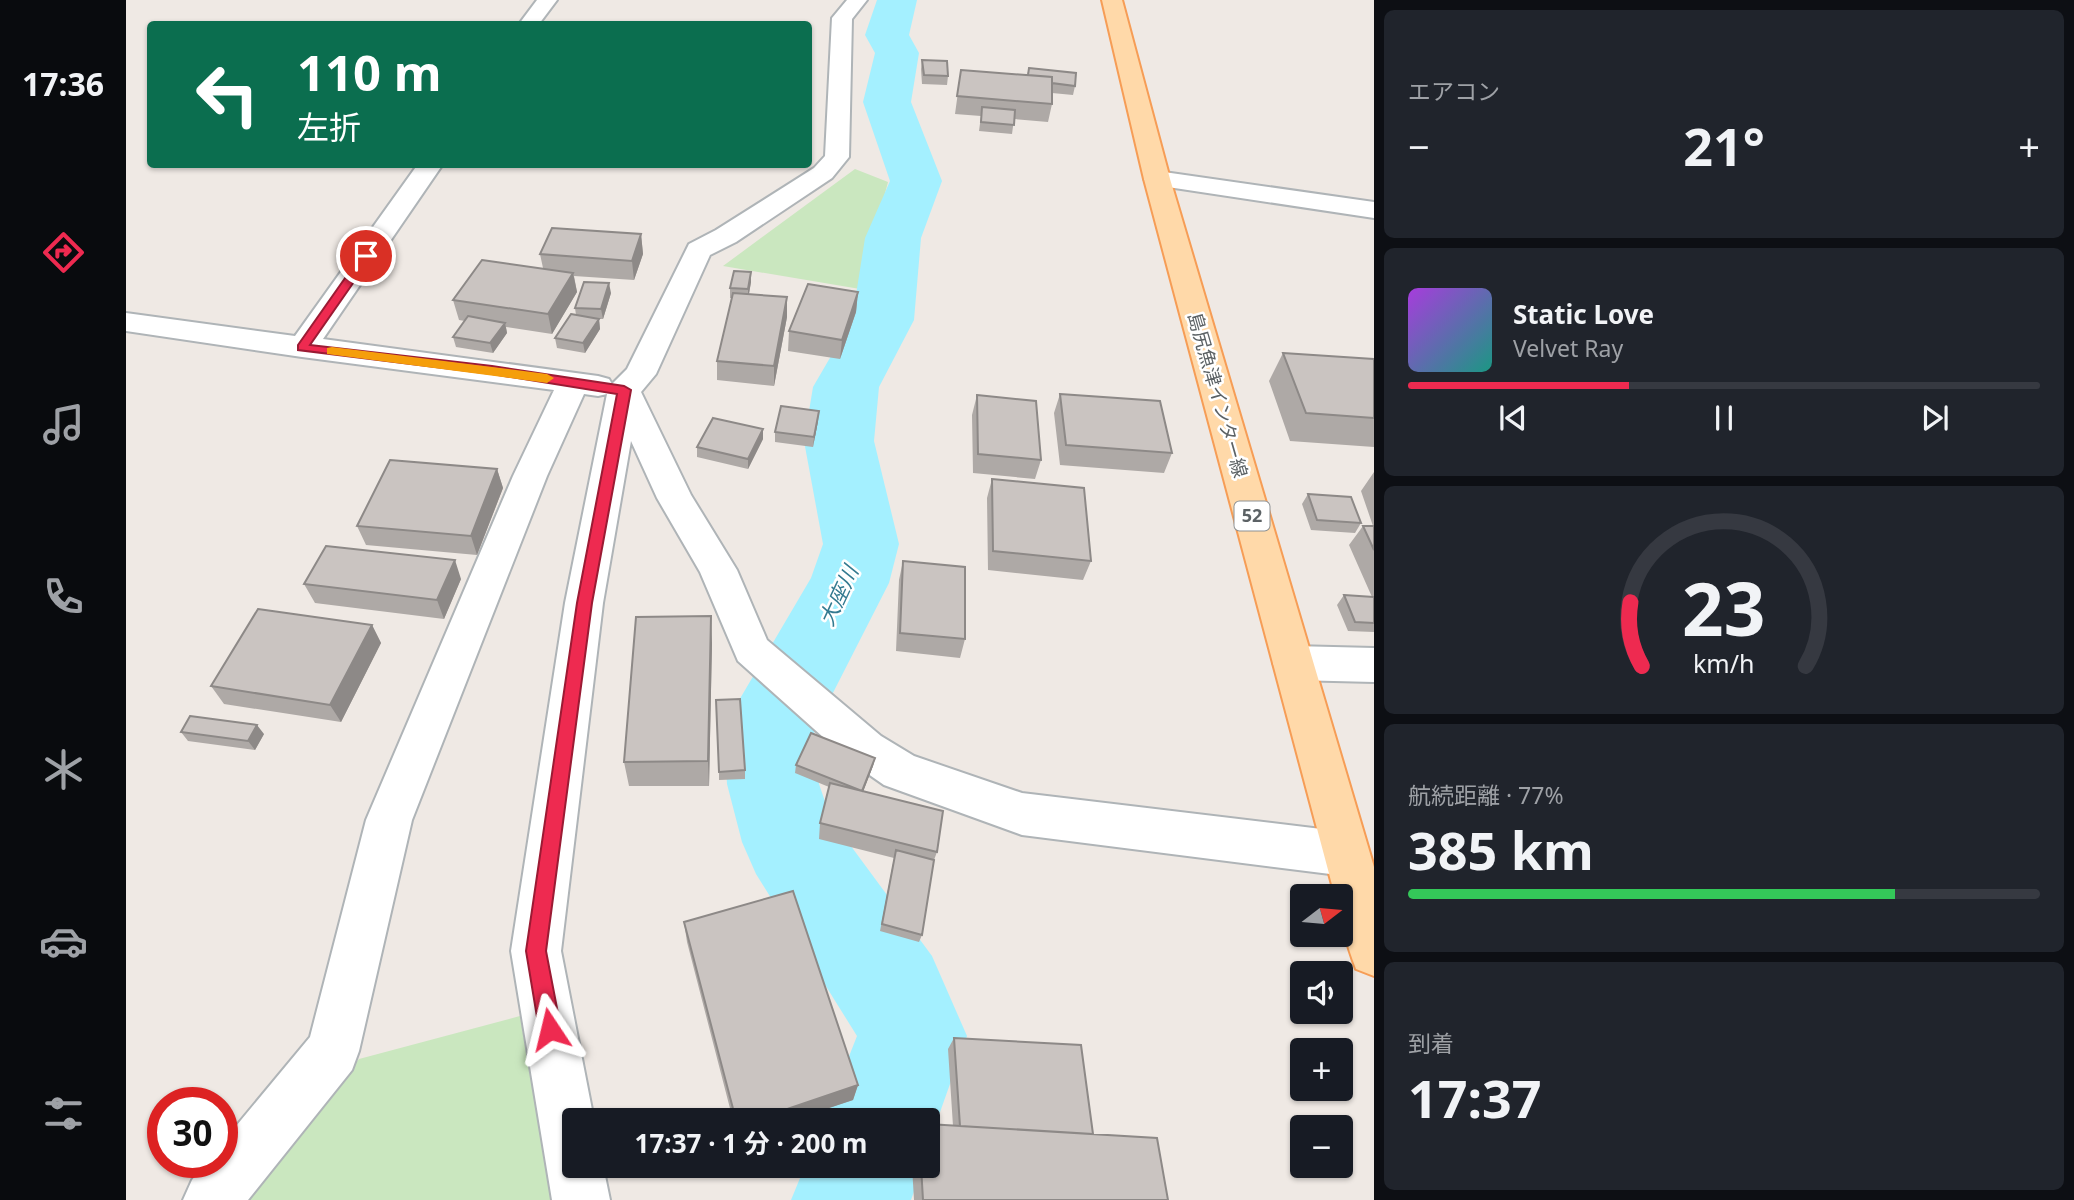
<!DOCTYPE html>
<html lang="ja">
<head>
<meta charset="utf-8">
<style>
	body { margin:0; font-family:"Noto Sans","Noto Sans JP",sans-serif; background:#20242c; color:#f1f3f6; height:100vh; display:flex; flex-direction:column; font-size:26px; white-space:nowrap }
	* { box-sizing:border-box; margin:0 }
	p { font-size:23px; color:#9ea1a6 }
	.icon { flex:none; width:38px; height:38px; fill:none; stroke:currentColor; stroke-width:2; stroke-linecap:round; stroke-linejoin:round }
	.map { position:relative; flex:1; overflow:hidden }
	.panel { display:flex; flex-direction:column; gap:10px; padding:10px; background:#0d0f14; width:700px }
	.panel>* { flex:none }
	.hud { position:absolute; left:21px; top:21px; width:665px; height:147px; border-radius:7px; box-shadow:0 2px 5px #0004; background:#0b6e4f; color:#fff; overflow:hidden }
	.needle { width:46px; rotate:74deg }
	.tools { position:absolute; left:1164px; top:884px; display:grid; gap:14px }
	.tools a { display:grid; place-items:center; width:63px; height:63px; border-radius:7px; background:#171b24; box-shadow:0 2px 5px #0004; font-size:35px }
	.speed { position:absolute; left:21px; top:1087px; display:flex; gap:14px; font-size:35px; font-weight:700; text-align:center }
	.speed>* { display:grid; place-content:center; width:91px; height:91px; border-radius:50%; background:#171b24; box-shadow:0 2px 5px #0004; line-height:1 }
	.speed .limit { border:10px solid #d22; background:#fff; color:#111 }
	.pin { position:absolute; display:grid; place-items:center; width:60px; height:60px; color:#fff; margin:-30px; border:4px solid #fff; border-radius:50%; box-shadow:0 2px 7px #0007 }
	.me { position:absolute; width:77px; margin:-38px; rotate:350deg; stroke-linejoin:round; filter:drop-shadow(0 0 5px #0008) }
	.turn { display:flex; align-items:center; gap:24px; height:147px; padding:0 35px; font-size:32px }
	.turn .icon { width:91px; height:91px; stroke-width:2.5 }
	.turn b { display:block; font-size:49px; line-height:60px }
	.big { font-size:52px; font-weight:700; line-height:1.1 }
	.panel .widget { flex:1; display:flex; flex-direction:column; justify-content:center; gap:10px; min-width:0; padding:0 24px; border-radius:10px; background:#20242c }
	.panel .dial { align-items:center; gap:0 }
	.dial svg { height:182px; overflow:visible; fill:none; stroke:#363941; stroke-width:7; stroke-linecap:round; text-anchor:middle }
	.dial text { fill:#f1f3f6; stroke:none }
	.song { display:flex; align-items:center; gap:21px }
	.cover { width:84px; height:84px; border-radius:10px; background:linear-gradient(135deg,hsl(280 70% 55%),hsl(170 70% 35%)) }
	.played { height:7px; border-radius:4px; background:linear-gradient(90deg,#ee2a50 35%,#363941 35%) }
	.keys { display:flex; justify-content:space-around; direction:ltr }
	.heat { display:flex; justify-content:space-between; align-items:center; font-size:38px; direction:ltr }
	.charge { height:10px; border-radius:5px; background:linear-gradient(90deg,#34c759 77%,#363941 0) }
	.trip { position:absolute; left:436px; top:1108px; width:378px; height:70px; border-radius:7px; background:#171b24; box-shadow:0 2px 5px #0004; font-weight:700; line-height:70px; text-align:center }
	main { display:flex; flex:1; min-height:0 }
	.menu { display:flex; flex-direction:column; width:126px; justify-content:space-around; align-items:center; background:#090b0e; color:#9ea1a6 }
	.menu .icon { width:49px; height:49px }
	.menu .active { color:#ee2a50 }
	.menu b { font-size:32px; color:#f1f3f6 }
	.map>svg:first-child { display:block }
	.green { fill:#cae7bf }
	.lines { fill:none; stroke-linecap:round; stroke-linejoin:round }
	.river { fill:#a4f0ff; fill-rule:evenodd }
	.street-casing { stroke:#afb4b7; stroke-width:4 }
	.primary-casing { stroke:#f69d56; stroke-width:4 }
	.street { fill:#fff; fill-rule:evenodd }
	.primary { fill:#ffd9a9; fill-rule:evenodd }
	.wall { fill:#aea9a6 }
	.shaded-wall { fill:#8d8987 }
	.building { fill:#cac4c1; stroke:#8d8987; stroke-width:2 }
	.route { fill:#ee2a50; stroke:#9b1b34; stroke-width:2 }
	.slow { fill:#f59e0b }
	.labels { text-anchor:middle; stroke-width:5; stroke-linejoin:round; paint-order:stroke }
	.shield { fill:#fff; stroke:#8d9193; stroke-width:2 }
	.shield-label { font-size:18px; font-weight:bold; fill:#5c6265 }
	.street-label { font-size:19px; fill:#5c6265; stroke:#fff }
	.water-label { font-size:21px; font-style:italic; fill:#337a90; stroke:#fff }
</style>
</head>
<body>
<main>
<nav class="menu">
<b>17:36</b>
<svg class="icon active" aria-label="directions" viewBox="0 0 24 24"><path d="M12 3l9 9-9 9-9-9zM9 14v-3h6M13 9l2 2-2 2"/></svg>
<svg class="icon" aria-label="music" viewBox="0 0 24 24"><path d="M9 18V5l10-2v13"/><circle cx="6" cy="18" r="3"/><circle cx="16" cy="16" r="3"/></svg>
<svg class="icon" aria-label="phone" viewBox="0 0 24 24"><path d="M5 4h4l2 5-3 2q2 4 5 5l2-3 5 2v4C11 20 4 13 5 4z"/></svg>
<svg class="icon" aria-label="climate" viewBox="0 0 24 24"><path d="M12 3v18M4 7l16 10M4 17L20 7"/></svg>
<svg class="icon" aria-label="car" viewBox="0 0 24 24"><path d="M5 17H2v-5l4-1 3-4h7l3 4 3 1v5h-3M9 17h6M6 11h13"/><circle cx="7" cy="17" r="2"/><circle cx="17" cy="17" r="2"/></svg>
<svg class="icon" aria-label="filters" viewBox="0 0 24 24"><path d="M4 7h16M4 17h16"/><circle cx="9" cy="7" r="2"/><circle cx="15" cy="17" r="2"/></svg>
</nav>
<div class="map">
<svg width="1248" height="1200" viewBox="0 0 1248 1200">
	<rect width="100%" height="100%" fill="#efe9e4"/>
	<path class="green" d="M729,169L762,182L734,289L597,266Z
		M394,1016L426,1200H112L233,1059Z"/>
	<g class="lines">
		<path class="river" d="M751,0H791L783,35L793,53L785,102L816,181L795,238L788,320L753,387L748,441L773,544L763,583L688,730L693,784L705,819L806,956L841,1036L802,1146V1120H698L731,1036L630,874L616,842L601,784L598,729L612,702L685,578L697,544L678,441L687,387L726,320L739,238L764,181L737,102L749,53L739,35Z
			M679,1166H797L785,1200H665Z"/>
		<g class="street-casing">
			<path id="street" d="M411,0H431L413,24H393Z
				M721,0H741L726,19L723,157L706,178L610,242L584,255L530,374L515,392L565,495L611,570L641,640L755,736L788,756L896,793L1220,832L1236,839L1243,854L1236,869L1220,876L896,835L758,785L725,762L612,661L574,572L531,498L505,441L477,603L435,951L468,1120H448V1166H477L484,1200H426L385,951L439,603L481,394L472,396L458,394L421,476L286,820L233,1051L226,1070L122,1200H57L66,1180L80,1162H96V1143L184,1037L240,820L387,476L428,390L176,357L0,331V313L169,336L292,164H317L197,339L472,376L483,379L486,384L501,369L563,244L590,230L688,168L699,156L706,18Z
				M1031,171L1248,202V218L1022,184L1018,179L1022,174Z
				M1167,646L1248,648V682L1167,680L1153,675L1147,663L1153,651Z"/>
		</g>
		<g class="primary-casing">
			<path id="primary" d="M976,0H996L1044,179L1248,867V976L1230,969C1221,945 1214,922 1214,896H1209L1018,179Z"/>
		</g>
		<use href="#street" class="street"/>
		<use href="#primary" class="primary"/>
	</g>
	<path class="wall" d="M796,60L822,76L821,85L796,84L795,69Z
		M903,68L949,86L947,95L926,93V104L922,122L888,119L886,134L853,131L855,116L829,114L835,70L901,75Z
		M515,234L517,254L508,280L448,276L451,292L426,334L380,327L381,333L367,353L330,347L327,337L339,321L333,320L327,300L417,268L414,254Z
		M625,272V282L623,294L661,317L648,386L591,380V361L606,298H604V288Z
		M732,292L730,312L714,359L662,351L663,331Z
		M485,293L477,319H473L474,329L459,353L431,348L429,338L450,315L449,308Z
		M1157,353L1248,359V447L1164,441L1143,381Z
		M934,394L1046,453L1038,473L934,465L928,413Z
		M851,395L915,460L909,479L847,473L846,415Z
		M692,421L687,447L649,442V432Z
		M637,429V439L622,469L571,457V447Z
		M371,469L377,488L351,555L240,545L231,526Z
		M1248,472V632L1222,631L1211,605L1218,595L1246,597L1223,545L1237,526H1247L1235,491Z
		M866,479L965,561L957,580L862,570L861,498Z
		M1182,494L1235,523L1229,533L1185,530L1176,504Z
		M777,561L839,639L834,658L770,651L773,580Z
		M335,579L318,619L189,603L178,584Z
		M246,625L255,643L215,722L98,704L85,686Z
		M586,643L583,786H503L498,762Z
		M55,732L138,734L129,750L62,741Z
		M749,758L747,766L737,791L811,852L808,860L796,935L793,942L754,931L768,858L693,839L694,823L703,787L669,773L670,765Z
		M619,770V779L593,780V772Z
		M558,922L732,1085L727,1100L667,1120H607L561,942Z
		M828,1038L967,1134L1042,1200H788L786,1166H802L827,1126L822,1049Z"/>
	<path class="shaded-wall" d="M515,234L517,254L508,280L506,261Z
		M625,272V282L622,299V289Z
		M447,273L451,292L426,334L422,314Z
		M483,283L485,293L477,319L475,309Z
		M732,292L730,312L714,359L716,340Z
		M661,297V317L648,386V366Z
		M473,319L474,329L459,353L457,343Z
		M379,323L381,333L367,353L364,343Z
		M693,411L692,421L687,447L688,437Z
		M637,429V439L622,469V459Z
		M371,469L377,488L351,555L345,536Z
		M329,560L335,579L318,619L311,600Z
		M585,616L586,643L583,786L582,761Z
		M246,625L255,643L215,722L204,705Z
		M131,725L138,734L129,750L122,741Z
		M749,758L747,766L734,800L735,791Z
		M732,1085L727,1100L667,1120H629Z"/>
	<path class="building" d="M796,60L821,61L822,76L798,75Z
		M903,68L950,73L949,86L926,83V77L902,75Z
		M835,70L926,77V104L831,96Z
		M856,107L889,110L888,125L855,122Z
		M426,228L515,234L506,261L414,254Z
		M356,260L447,273L422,314L327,300Z
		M608,271L625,272L622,289L604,288Z
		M458,282L483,283L475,309L449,308Z
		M682,284L732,292L716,340L663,331Z
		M607,293L661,297L648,366L591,361Z
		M445,314L473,319L457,343L429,338Z
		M342,316L379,323L364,343L327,337Z
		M1157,353L1248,359V418L1180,413Z
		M934,394L1034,401L1046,453L940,445Z
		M851,395L910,401L915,460L852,454Z
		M655,406L693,411L688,437L649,432Z
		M587,418L637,429L622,459L571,447Z
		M264,460L371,469L345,536L231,526Z
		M866,479L958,488L965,561L867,551Z
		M1182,494L1225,497L1235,523L1191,520Z
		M1237,526H1248V550Z
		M200,546L329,560L311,600L178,584Z
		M777,561L839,567V639L774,633Z
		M1218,595L1248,597V623L1229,622Z
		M132,609L246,625L204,705L85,686Z
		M585,616L582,761L498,762L510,617Z
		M614,699L619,770L593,772L590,700Z
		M64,716L131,725L122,741L55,732Z
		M685,733L749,758L736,791L670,765Z
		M704,783L817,811L811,852L694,823Z
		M770,850L808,860L796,935L756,924Z
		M667,891L732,1085L629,1120H610L558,922Z
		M828,1038L955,1045L967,1134L834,1126Z
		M802,1124L1031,1138L1042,1200H797L795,1166H802Z"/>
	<path class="route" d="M240,253L246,256L184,345L366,366L498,386L505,390L466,603L420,951L435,1029L432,1037L424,1040L417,1037L413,1029L400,951L451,603L491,394L366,374L172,350V345L236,254Z"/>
	<path class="slow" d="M206,347L421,374L428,378L421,383L201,354V348Z"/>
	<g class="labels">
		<rect class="shield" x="1108.5" y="501.5" width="35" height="29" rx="5"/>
		<g class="shield-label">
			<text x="1126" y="522">52</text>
		</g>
		<g class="street-label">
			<text transform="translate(1092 395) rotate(74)" y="7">島尻魚津インター線</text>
		</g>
		<g class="water-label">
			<text transform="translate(713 596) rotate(-65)" y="7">大座川</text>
		</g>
	</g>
</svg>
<div class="tools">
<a><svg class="needle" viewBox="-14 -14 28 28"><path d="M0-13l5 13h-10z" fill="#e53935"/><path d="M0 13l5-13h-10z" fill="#9ea1a6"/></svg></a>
<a><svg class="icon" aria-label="sound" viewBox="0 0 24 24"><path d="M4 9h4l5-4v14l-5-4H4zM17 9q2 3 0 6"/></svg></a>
<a>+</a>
<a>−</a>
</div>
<div class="speed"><div class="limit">30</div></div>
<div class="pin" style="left:240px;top:256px;background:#d93025"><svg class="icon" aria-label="arrive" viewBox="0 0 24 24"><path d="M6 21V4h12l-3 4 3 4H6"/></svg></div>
<svg class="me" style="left:424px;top:1029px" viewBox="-20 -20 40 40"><path d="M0-17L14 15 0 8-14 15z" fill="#ee2a50" stroke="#fff" stroke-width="4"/></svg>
<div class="trip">17:37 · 1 分 · 200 m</div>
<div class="hud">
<div class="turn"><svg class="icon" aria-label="left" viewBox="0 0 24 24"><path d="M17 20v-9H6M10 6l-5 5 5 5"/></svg><div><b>110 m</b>左折</div></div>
</div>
</div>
<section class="panel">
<div class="widget"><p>エアコン</p>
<div class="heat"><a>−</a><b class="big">21°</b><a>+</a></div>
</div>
<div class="widget">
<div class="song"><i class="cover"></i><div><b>Static Love</b><p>Velvet Ray</p></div></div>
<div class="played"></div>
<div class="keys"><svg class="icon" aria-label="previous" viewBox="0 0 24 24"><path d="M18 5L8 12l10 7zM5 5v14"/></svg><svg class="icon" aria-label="pause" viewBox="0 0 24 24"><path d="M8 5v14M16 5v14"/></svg><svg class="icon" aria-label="next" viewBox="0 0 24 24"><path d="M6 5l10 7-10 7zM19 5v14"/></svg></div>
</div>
<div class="widget dial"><svg viewBox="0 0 100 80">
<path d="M14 69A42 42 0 1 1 86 69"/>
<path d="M14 69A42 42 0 0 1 9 41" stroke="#ee2a50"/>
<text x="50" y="56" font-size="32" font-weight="700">23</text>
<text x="50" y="72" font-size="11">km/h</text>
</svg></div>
<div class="widget"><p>航続距離 · 77%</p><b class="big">385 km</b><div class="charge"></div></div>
<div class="widget"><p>到着</p><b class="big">17:37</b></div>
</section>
</main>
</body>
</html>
